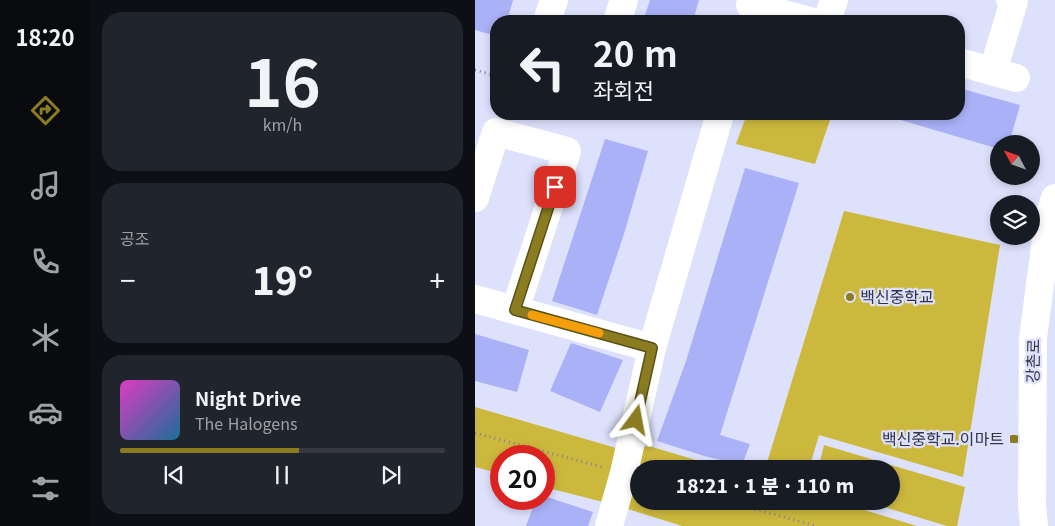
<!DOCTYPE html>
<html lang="ko">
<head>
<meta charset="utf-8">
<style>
	body { margin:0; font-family:Georgia,"Noto Sans KR",serif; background:#20242c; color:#f1f3f6; height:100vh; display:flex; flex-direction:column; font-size:19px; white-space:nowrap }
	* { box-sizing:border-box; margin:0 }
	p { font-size:16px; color:#9ea1a6 }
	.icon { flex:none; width:28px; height:28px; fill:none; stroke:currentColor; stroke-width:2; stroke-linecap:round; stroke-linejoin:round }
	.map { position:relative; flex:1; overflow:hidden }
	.drawer { display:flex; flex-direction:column; gap:12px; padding:12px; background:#0d0f14; width:385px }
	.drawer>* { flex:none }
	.banner { position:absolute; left:15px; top:15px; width:475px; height:105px; border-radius:20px; box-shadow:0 2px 8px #0003; background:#171b24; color:#f1f3f6; overflow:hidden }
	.needle { width:32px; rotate:311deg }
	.buttons { position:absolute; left:515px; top:135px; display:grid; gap:10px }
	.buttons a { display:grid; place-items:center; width:50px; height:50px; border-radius:50%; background:#171b24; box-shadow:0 2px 8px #0003; font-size:25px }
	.speed { position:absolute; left:15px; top:445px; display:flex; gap:10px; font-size:25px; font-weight:700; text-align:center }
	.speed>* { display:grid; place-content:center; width:65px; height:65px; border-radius:50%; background:#171b24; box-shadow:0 2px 8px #0003; line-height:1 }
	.speed .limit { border:8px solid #d22; background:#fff; color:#111 }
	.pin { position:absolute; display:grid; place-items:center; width:42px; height:42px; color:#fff; margin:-21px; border-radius:10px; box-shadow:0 2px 8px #0006 }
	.me { position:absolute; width:55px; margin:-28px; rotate:13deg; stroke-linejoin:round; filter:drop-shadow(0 0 4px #0008) }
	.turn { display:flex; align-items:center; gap:18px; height:105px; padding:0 20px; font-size:22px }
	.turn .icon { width:65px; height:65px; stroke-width:2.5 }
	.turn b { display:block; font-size:35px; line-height:42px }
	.big { font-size:38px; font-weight:800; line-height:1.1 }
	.drawer .widget { flex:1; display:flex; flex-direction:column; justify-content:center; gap:8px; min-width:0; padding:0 18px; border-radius:20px; background:#20242c }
	.drawer .dial { align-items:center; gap:0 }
	.dial b { font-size:65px; line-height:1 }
	.song { display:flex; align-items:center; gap:15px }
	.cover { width:60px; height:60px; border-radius:8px; background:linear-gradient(135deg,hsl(310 70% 55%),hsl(200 70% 35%)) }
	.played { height:5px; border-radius:2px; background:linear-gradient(90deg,#8b7c21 55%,#363941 55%) }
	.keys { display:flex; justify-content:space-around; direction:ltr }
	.heat { display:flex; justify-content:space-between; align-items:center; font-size:28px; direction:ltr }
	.trip { position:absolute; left:155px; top:460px; width:270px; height:50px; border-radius:25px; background:#171b24; box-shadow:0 2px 8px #0003; font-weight:800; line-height:50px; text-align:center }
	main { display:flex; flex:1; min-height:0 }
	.tab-bar { display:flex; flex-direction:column; width:90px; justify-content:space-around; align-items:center; background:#090b0e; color:#9ea1a6 }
	.tab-bar .icon { width:35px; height:35px }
	.tab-bar .on { color:#8b7c21 }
	.tab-bar b { font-size:22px; color:#f1f3f6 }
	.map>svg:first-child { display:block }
	.green { fill:#cdb83e }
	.building { fill:#aab1f6 }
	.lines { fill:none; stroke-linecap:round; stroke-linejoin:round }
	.path { stroke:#81849a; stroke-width:3; stroke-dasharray:1 4; stroke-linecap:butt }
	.minor { stroke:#fff; stroke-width:28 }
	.major { stroke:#fff; stroke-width:28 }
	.route-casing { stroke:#5a5115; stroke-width:12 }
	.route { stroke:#8b7c21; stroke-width:9 }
	.slow { stroke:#f59e0b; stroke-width:9 }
	.poi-dot { fill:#8b7c21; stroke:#dde1fc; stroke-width:2 }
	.labels { text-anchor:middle; stroke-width:4.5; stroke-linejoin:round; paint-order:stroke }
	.poi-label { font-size:16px; fill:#323446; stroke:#dde1fc; text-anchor:start }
	.street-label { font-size:16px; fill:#323446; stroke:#dde1fc }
</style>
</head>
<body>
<main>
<nav class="tab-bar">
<b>18:20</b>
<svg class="icon on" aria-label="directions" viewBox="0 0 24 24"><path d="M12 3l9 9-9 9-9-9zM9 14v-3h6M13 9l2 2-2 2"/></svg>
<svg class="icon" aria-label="music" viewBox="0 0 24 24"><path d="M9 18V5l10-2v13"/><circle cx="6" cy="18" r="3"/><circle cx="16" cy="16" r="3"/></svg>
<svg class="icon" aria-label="phone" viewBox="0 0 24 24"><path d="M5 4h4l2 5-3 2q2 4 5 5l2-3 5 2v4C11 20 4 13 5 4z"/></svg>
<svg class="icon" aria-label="climate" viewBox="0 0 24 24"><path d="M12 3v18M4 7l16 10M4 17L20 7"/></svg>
<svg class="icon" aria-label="car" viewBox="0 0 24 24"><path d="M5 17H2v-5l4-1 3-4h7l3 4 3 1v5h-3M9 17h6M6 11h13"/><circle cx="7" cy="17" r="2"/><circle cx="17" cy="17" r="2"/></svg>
<svg class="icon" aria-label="filters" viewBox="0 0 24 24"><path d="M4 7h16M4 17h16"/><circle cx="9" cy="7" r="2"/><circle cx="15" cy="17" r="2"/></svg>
</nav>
<section class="drawer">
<div class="widget dial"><b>16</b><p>km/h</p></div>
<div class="widget"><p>공조</p>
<div class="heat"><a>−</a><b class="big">19°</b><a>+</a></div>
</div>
<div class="widget">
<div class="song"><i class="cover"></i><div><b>Night Drive</b><p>The Halogens</p></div></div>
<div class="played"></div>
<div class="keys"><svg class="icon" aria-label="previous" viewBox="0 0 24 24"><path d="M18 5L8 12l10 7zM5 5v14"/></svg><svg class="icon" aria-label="pause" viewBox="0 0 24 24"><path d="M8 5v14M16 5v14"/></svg><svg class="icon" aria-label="next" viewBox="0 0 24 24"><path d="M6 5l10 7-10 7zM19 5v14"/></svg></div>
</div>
</section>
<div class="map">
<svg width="580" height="526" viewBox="0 0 580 526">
	<rect width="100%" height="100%" fill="#dde1fc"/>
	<path class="green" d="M272,114H334L355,120L340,164L261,144Z
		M369,211L525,245L488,477L344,435L334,469H290Z
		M0,407L148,450L174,446L251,469H164V501H360L442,526H207L140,505L69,487V456H26V474L0,467Z
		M349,445L490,487L482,526H472L389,501H416V469H343Z"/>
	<path class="building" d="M0,0H38L32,21H21V36L0,30Z
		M175,0H224L218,21H168Z
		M484,88L545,105L534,144H524V149L419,118L420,114H484Z
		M130,139L173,151L149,234L122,315L77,301Z
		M270,168L324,183L245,435L275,444L267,465L229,456L182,441L211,361Z
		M0,334L54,350L42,392L0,381Z
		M96,343L148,360L125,412L75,391Z
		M69,496L118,512L113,526H51L61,499H69Z"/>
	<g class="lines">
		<path class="path" d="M0,70L21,76
			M0,433L127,467
			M251,501L341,526"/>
		<path class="minor" d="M275,5L335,21
			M72,21L79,0
			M142,21L149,0
			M352,21L359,0
			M484,62L541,78
			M518,71L539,1L535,0
			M0,198L21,132L92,151L40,310
			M0,299L177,348
			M134,526L149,473L177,348L245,114"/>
		<path class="major" d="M559,526L557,505L558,338L574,217L580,198"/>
	</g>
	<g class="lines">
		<g class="route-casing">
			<path id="route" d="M80,187L40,310L177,348L161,420"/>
		</g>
		<use href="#route" class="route"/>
		<path class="slow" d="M57,315L124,333"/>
	</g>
	<g class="poi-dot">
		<circle cx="375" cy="297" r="5"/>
		<rect x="534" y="434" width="10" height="10" rx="2.5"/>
	</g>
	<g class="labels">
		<g class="poi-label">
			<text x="385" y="303">백신중학교</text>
			<text x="529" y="445" text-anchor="end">백신중학교.이마트</text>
		</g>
		<g class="street-label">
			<text transform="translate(558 361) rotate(-89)" y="6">강촌로</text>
		</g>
	</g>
</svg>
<div class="buttons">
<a><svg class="needle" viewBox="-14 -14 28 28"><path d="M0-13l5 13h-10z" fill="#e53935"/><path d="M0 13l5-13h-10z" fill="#9ea1a6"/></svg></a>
<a><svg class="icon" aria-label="layers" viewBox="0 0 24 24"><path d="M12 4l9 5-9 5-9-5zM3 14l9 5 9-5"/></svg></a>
</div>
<div class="speed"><div class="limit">20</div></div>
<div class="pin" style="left:80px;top:187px;background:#d93025"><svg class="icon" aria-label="arrive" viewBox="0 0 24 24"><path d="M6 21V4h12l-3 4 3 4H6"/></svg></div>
<svg class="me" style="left:161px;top:420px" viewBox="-20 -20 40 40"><path d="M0-17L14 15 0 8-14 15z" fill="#8b7c21" stroke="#fff" stroke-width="4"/></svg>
<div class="trip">18:21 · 1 분 · 110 m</div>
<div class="banner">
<div class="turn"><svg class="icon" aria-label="left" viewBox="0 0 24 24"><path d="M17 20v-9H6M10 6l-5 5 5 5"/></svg><div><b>20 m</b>좌회전</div></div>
</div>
</div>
</main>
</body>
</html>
